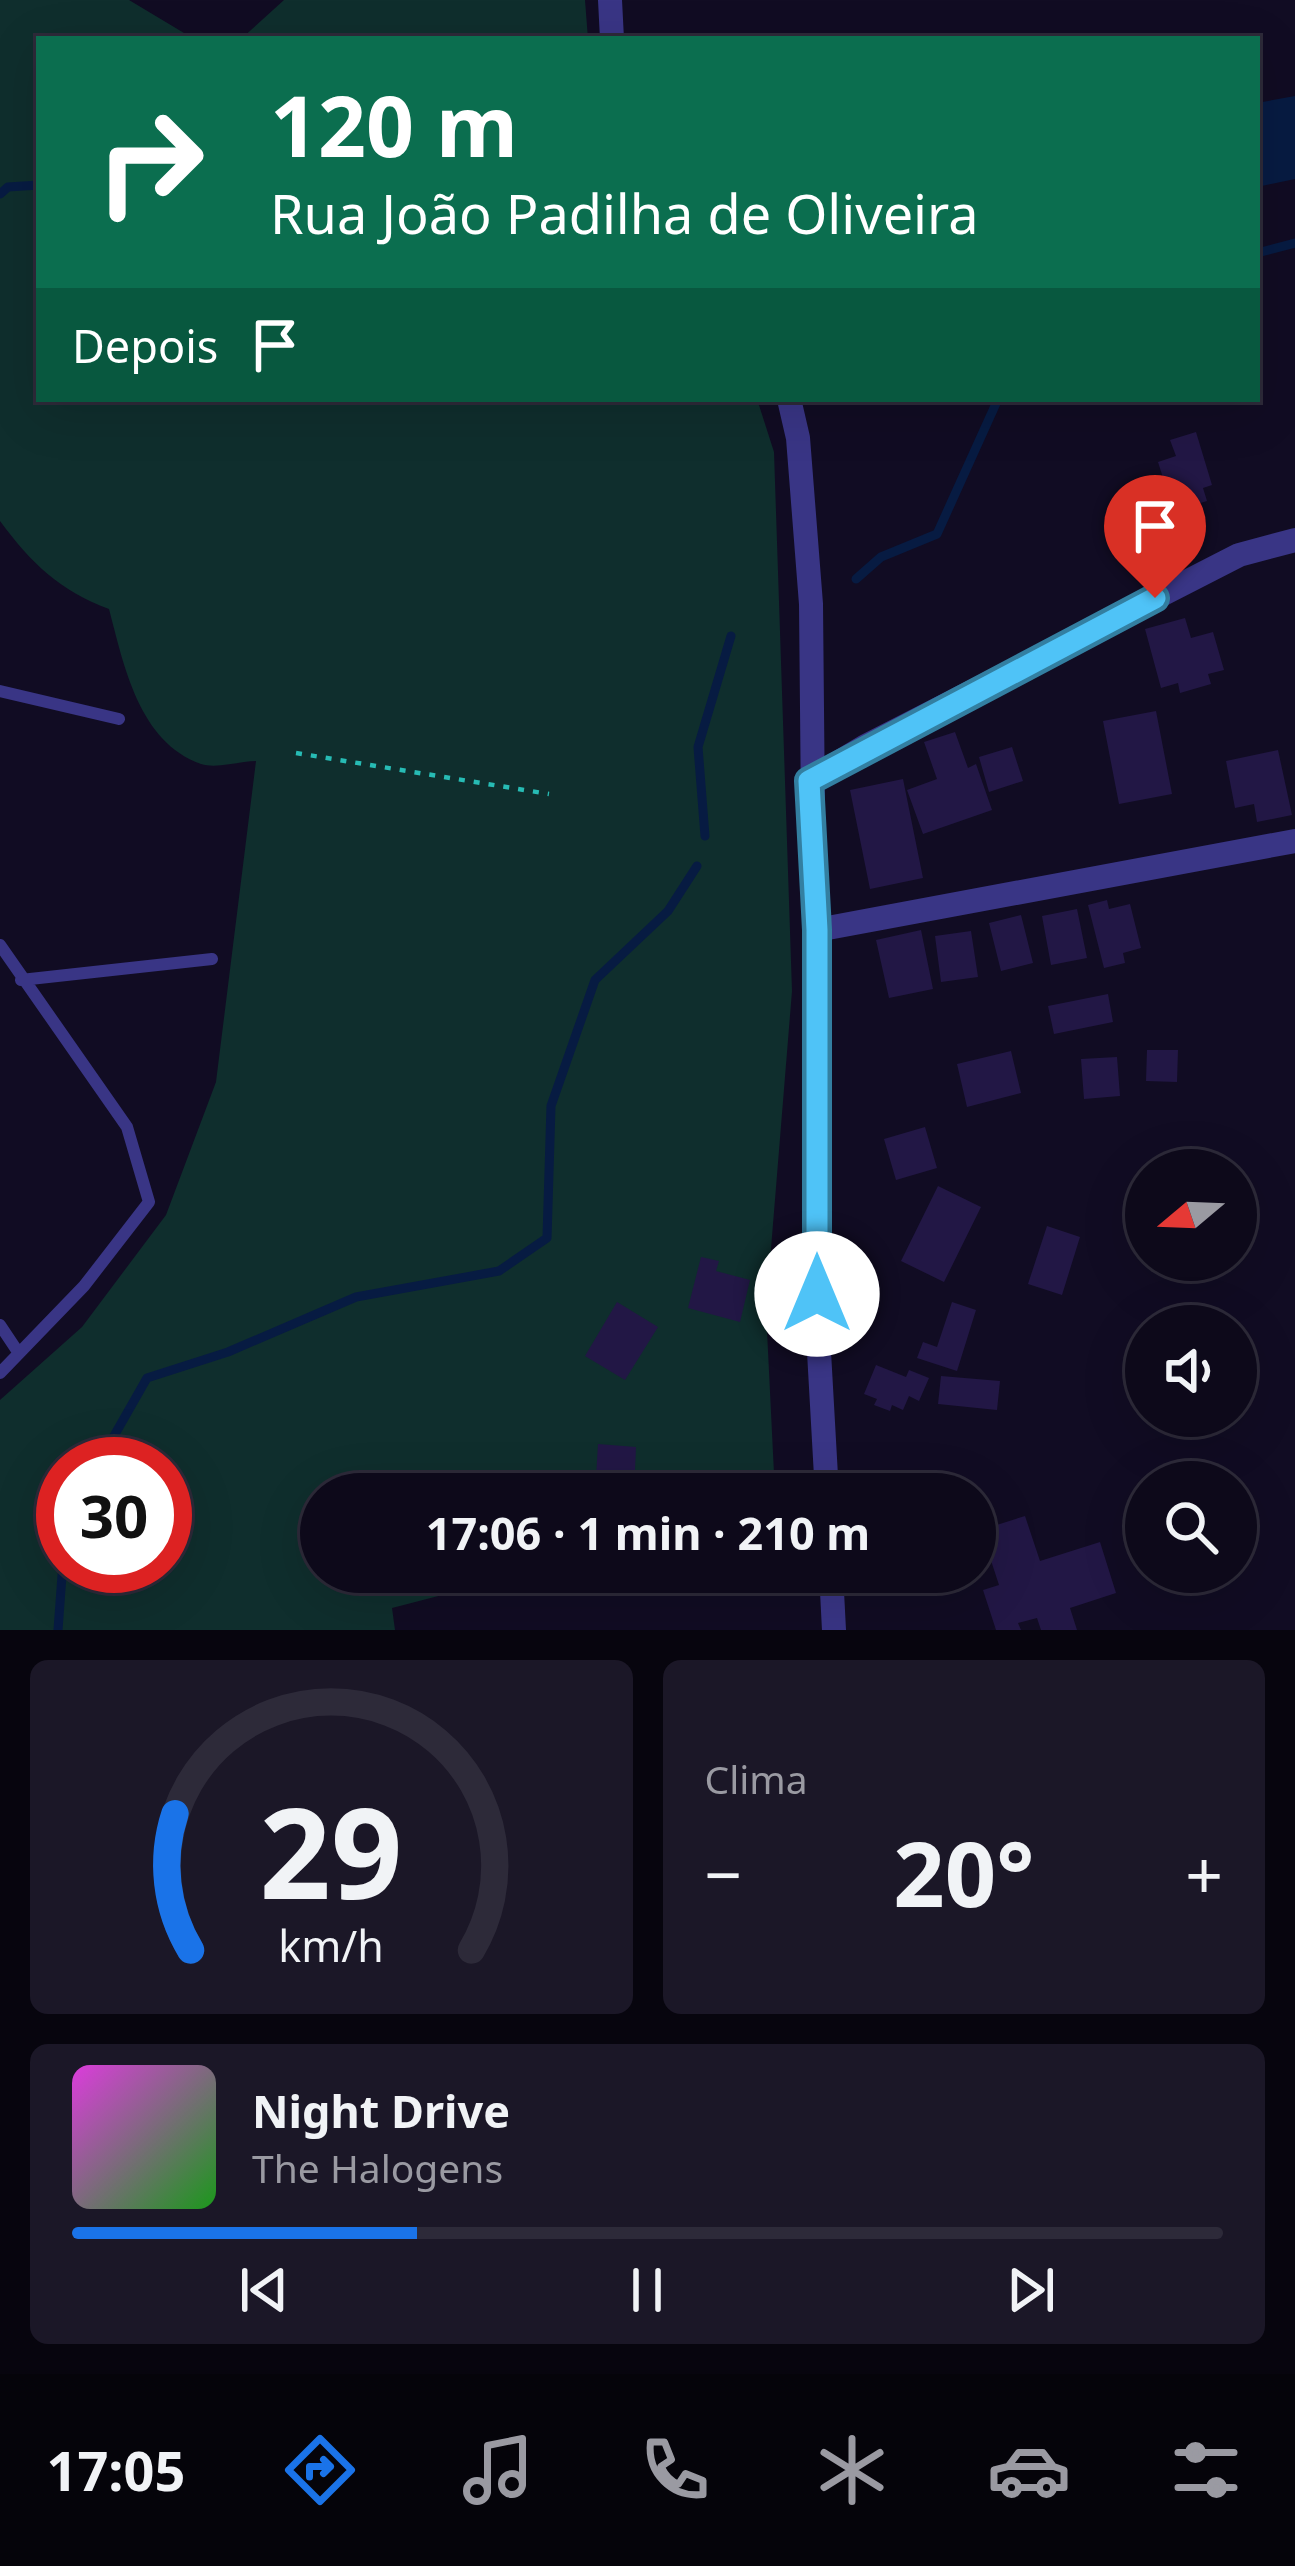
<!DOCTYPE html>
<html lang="pt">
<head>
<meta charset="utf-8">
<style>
	body { margin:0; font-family:"Noto Sans",sans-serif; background:#1b1727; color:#f1f3f6; height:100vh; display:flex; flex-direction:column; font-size:45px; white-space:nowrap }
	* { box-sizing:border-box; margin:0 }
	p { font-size:39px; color:#9a9aa2 }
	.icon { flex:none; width:66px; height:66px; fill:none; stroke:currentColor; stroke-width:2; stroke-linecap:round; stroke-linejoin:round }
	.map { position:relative; height:1630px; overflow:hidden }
	.side { display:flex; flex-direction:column; gap:30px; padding:30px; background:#07050e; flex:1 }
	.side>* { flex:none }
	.guide { position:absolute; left:36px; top:36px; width:1224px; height:366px; border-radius:0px; box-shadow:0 12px 48px #0002,0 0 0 3px #2d2a39; background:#0b6e4f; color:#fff; overflow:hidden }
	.needle { width:78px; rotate:251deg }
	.controls { position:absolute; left:1125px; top:1149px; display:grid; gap:24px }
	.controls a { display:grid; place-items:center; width:132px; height:132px; border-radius:50%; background:#0d091a; box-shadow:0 12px 48px #0002,0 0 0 3px #2d2a39; font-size:60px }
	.speed { position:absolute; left:36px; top:1437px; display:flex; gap:24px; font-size:60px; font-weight:700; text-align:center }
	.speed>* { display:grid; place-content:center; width:156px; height:156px; border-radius:50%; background:#0d091a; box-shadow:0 12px 48px #0002,0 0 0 3px #2d2a39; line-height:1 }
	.speed .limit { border:18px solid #d22; background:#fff; color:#111 }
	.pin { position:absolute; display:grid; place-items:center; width:102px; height:102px; color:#fff; margin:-123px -51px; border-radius:50% 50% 50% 0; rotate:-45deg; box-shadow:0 0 12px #0007 }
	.pin .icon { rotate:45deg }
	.me { position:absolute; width:132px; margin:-66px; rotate:0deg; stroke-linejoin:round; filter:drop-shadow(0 0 9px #0008) }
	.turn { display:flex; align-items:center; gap:42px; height:252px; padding:0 36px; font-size:54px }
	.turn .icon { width:156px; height:156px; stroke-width:2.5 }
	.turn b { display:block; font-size:84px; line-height:102px }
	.then { display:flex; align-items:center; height:114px; padding:0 36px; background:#0003; gap:24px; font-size:45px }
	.big { font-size:90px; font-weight:700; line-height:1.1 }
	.side .card { flex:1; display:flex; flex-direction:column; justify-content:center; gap:18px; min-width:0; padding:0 42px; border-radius:18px; background:#1b1727 }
	.side .dial { align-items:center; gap:0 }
	.dial svg { height:312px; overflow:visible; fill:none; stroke:#2d2a39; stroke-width:7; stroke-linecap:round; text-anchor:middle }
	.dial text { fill:#f1f3f6; stroke:none }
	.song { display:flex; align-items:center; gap:36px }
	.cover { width:144px; height:144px; border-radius:18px; background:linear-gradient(135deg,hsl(300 70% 55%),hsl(120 70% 35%)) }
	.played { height:12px; border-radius:6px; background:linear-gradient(90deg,#1a73e8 30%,#2d2a39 30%) }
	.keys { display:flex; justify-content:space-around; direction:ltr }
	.heat { display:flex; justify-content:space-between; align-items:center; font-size:66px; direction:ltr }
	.side .tiles { flex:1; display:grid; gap:30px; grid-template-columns:1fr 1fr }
	.card:last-child { grid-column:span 2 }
	.trip { position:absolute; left:300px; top:1473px; width:696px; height:120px; border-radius:60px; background:#0d091a; box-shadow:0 12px 48px #0002,0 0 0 3px #2d2a39; font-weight:700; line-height:120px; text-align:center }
	.dock { display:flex; height:192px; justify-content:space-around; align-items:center; background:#05040a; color:#9a9aa2 }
	.dock .icon { width:84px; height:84px }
	.dock .on { color:#1a73e8 }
	.dock b { font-size:54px; color:#f1f3f6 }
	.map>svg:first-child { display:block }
	.green { fill:#0f2e2d; fill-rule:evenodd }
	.water { fill:#071b42 }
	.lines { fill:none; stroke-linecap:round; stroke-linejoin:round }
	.stream { stroke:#071b42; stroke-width:9 }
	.building { fill:#221745 }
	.path { stroke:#27bbb4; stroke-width:4.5; stroke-dasharray:6 9; stroke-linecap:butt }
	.service { stroke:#393585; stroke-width:12 }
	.minor { stroke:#393585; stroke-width:24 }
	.route-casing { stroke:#337fa1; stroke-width:30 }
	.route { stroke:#4fc3f7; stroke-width:21 }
</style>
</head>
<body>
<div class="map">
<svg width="1295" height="1630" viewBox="0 0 1295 1630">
	<rect width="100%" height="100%" fill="#110c23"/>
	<path class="green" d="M0,0H129L194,39H39V399H757L774,452L792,991L766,1310L775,1494H321V1572H484L450,1593L392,1608L395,1630H0V1400L82,1327L166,1215L216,1082L256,761C240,761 217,769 201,764C139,742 124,666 109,609C60,591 31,563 0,521ZM63,1464H165V1566H63Z
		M284,0H585L588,39H241Z"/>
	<path class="water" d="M1295,96V179L1257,187V103Z"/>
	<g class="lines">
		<path class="stream" d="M0,194L8,187L39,185
			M1257,253L1295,243
			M856,579L881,557L937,534L998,399
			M705,836L698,747L731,636
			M98,1464L147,1378L228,1352L356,1297L499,1271L547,1238L551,1106L595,980L668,911L697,866
			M58,1630L63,1562"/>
	</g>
	<path class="building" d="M1196,432L1212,485L1203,488L1207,501L1184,508L1182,500L1171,503L1158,462L1176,456L1170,440Z
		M1185,618L1191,638L1213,632L1224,670L1208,674L1211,684L1180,693L1178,683L1161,688L1145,629Z
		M1156,711L1172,794L1119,804L1103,721Z
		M955,732L968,768L976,764L992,810L923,834L907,790L937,779L924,742Z
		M1012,747L1023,781L989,792L979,757Z
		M1278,750L1292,815L1257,822L1254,804L1235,808L1226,761Z
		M903,779L923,878L870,889L850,790Z
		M1107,900L1109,909L1130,904L1141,948L1123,953L1125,963L1104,968L1088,905Z
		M1077,909L1087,958L1051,965L1042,916Z
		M1021,915L1033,963L1001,971L989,923Z
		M921,930L933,989L889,998L876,940Z
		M971,931L978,977L941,982L935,936Z
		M1108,994L1113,1022L1054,1034L1048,1006Z
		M1147,1050H1178L1177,1082L1146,1081Z
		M1011,1051L1021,1093L967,1107L957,1064Z
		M1117,1057L1120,1096L1084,1099L1081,1059Z
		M925,1127L937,1168L896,1180L884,1139Z
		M938,1186L981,1207L944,1282L901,1261Z
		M1047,1226L1080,1237L1062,1295L1028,1284Z
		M701,1257L719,1261L716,1271L750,1280L740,1322L688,1308Z
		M617,1302L658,1327L625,1380L585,1356Z
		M952,1302L976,1310L957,1371L917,1358L923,1342L937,1347Z
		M876,1365L906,1377L909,1370L929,1378L919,1401L909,1396L903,1410L892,1405L890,1411L874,1405L877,1399L864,1394Z
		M941,1376L1000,1381L997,1410L938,1404Z
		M598,1444L636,1447L634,1494H595Z
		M1025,1516L1040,1561L1100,1542L1116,1593L1070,1608L1077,1630H1041L1037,1618L1018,1623L1021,1630H996L983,1590L999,1585L981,1530Z"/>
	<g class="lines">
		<path class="path" d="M296,753L549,794"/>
		<path class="service" d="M0,691L119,719
			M0,945L127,1127L149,1202L84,1286L0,1373
			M21,980L212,959
			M0,1325L18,1352"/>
		<path class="minor" d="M610,0L612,39
			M789,399L798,438L811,604L818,1334L827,1494
			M809,780L864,747L1239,555L1295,540
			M817,930L1295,841
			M831,1572L834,1630"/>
	</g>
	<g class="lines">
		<g class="route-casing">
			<path id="route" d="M817,1294V930L809,781L1155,598"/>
		</g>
		<use href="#route" class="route"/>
	</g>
</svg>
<div class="controls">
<a><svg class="needle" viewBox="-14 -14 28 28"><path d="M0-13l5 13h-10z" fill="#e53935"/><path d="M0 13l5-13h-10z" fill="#9a9aa2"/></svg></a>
<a><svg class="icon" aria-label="sound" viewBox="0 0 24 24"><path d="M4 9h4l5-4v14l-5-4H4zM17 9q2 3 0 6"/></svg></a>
<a><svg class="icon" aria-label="search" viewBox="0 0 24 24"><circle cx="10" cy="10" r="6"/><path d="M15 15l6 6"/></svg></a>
</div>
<div class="speed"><div class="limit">30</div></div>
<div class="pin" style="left:1155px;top:598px;background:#d93025"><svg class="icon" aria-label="arrive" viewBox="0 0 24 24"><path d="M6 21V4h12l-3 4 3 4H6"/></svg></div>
<svg class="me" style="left:817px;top:1294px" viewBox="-20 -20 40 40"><circle r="19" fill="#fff"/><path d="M0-13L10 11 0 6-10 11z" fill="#4fc3f7"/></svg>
<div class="trip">17:06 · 1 min · 210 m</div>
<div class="guide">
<div class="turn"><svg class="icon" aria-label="right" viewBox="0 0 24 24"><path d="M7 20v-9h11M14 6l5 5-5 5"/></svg><div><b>120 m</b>Rua João Padilha de Oliveira</div></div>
<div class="then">Depois<svg class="icon" aria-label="arrive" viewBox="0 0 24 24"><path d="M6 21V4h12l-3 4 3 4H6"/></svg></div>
</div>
</div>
<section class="side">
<div class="tiles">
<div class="card dial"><svg viewBox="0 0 100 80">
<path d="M14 69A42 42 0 1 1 86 69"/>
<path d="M14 69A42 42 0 0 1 10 34" stroke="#1a73e8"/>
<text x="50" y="56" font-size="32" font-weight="700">29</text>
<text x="50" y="72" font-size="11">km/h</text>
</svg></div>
<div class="card"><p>Clima</p>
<div class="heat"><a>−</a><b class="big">20°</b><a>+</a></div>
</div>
<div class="card">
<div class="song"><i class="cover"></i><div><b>Night Drive</b><p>The Halogens</p></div></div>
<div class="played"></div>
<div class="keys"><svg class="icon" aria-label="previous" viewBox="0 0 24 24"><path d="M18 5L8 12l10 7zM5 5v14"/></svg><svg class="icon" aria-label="pause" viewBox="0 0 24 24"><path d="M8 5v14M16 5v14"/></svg><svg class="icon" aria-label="next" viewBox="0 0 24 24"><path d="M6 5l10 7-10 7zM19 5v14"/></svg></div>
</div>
</div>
</section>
<nav class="dock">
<b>17:05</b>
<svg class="icon on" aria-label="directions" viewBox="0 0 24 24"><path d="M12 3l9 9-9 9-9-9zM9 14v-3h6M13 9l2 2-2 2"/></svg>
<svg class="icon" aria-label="music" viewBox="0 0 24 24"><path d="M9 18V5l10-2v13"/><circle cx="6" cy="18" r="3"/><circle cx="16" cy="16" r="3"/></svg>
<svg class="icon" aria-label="phone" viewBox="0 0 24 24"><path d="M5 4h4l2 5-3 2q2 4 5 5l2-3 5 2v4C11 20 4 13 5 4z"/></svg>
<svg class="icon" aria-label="climate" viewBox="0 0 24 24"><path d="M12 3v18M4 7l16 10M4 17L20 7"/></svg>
<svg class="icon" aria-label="car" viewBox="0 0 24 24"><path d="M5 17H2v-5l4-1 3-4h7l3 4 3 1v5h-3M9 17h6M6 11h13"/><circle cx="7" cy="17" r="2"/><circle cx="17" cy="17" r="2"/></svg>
<svg class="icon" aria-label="filters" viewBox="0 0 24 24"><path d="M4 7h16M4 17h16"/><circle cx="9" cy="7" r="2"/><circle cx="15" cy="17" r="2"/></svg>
</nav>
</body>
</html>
